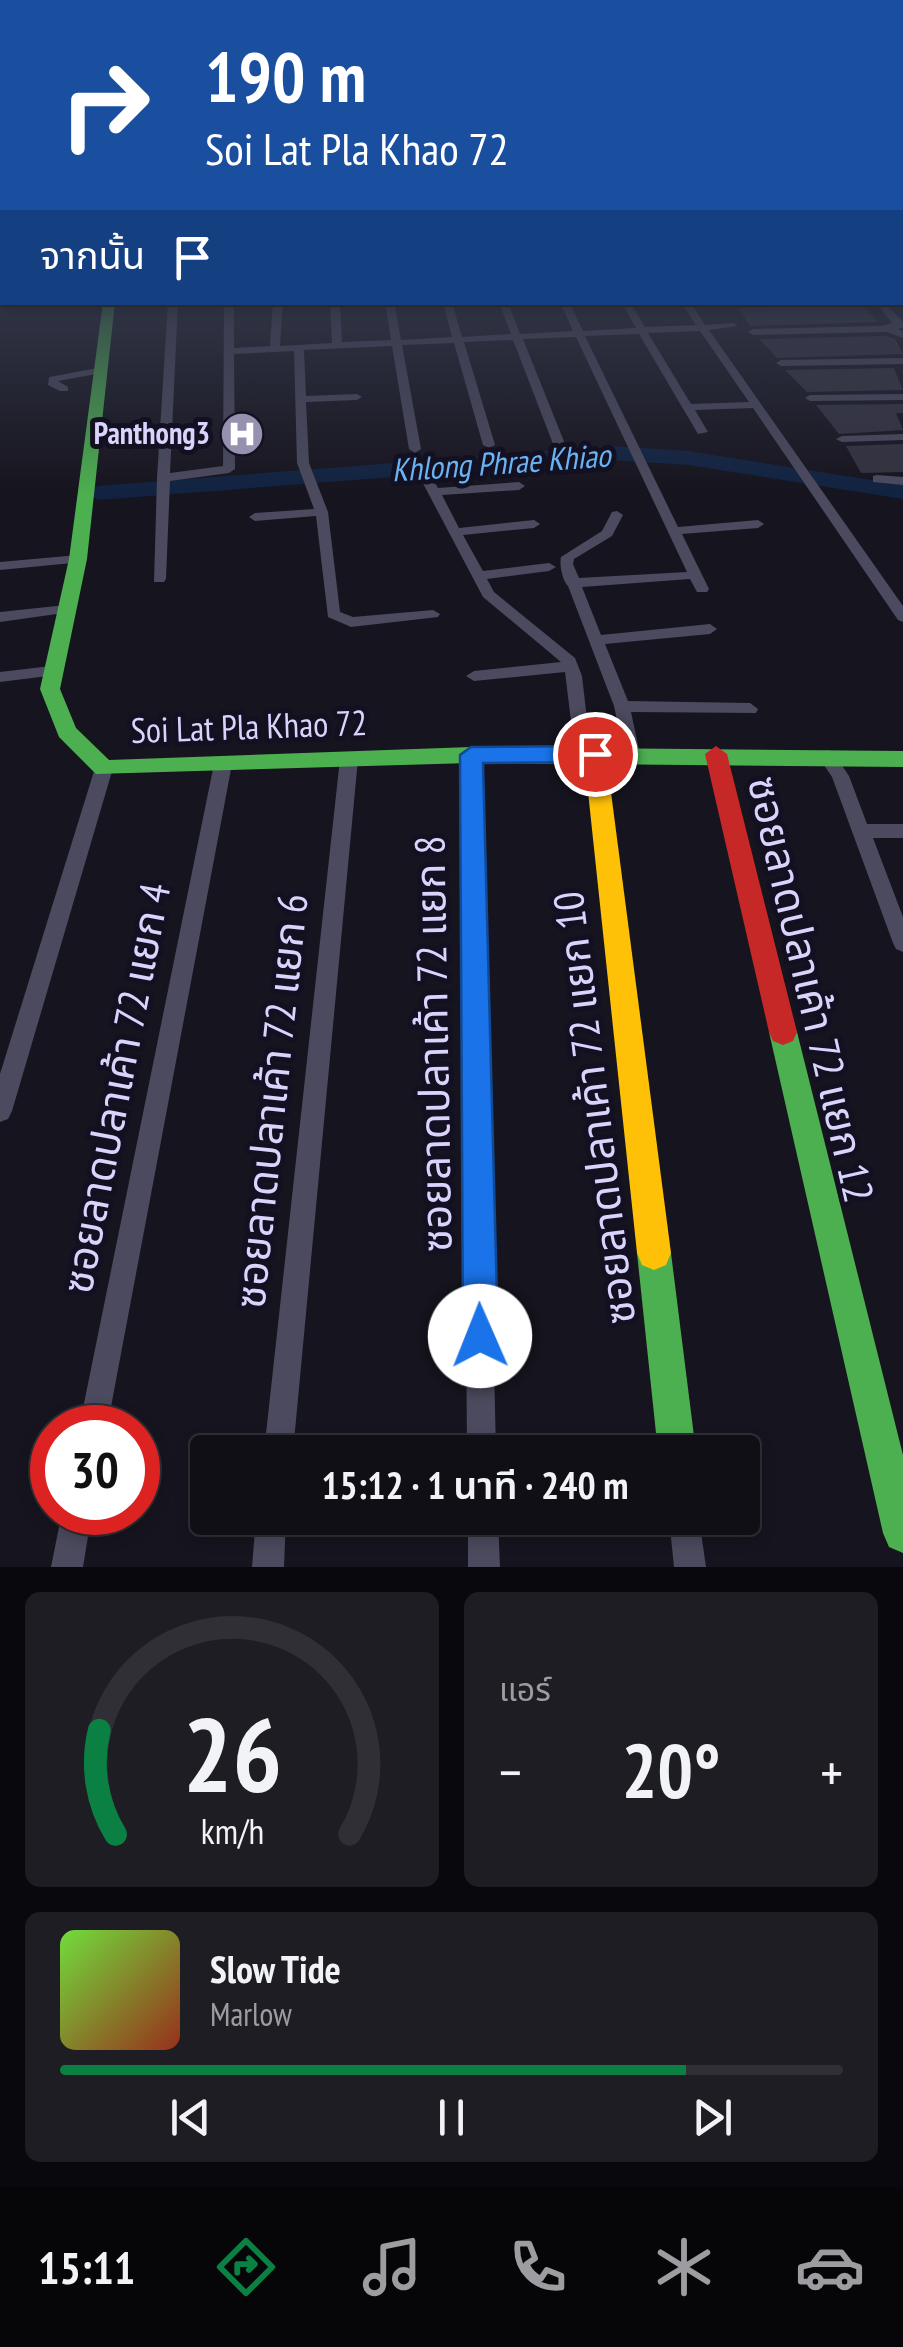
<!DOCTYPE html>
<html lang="th">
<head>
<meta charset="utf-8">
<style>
	body { margin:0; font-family:"PT Sans Narrow","Noto Sans Thai",sans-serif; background:#1e1d23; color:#f1f3f6; height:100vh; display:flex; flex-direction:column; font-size:38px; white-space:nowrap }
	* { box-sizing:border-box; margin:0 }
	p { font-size:32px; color:#9c9ca1 }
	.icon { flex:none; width:55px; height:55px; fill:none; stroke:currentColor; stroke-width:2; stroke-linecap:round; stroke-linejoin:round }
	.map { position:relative; height:1567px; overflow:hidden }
	.sheet { display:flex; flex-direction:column; gap:25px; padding:25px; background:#09080c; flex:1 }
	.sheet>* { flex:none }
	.hud { position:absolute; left:0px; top:0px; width:905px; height:305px; box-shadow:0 5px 15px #0003,0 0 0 2px #302f35; background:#1a4fa0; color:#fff; overflow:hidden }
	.speed { position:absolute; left:30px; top:1405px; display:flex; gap:20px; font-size:50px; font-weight:700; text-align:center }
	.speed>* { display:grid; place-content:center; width:130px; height:130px; border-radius:50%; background:#100f16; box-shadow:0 5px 15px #0003,0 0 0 2px #302f35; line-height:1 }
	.speed .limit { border:15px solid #d22; background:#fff; color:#111 }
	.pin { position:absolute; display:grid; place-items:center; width:85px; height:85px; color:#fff; margin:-42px; border:5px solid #fff; border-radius:50%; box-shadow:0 2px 10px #0007 }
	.me { position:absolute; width:110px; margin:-55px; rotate:359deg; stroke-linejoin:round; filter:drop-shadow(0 0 8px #0008) }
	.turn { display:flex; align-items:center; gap:35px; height:210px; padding:0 40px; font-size:45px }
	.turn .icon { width:130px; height:130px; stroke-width:2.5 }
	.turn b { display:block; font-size:70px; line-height:85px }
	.then { display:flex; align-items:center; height:95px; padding:0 40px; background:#0003; gap:20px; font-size:38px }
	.big { font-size:75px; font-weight:600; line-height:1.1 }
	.sheet .card { flex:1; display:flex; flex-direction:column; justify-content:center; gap:15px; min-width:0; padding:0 35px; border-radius:15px; background:#1e1d23 }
	.sheet .dial { align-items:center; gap:0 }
	.dial svg { height:260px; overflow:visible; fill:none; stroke:#302f35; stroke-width:7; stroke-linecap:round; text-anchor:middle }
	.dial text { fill:#f1f3f6; stroke:none }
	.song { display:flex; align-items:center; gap:30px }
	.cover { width:120px; height:120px; border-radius:15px; background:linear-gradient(135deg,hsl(100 70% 55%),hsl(10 70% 35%)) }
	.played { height:10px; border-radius:5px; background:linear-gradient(90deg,#0b8043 80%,#302f35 80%) }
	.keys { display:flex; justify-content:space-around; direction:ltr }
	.heat { display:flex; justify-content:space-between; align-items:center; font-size:55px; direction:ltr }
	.sheet .tiles { flex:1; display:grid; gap:25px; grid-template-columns:1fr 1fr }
	.card:last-child { grid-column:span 2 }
	.trip { position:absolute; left:190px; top:1435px; width:570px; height:100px; border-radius:10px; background:#100f16; box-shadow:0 5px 15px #0003,0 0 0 2px #302f35; font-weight:600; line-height:100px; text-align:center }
	.tab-bar { display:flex; height:160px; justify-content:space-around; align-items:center; background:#060609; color:#9c9ca1 }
	.tab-bar .icon { width:70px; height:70px }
	.tab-bar .active { color:#0b8043 }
	.tab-bar b { font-size:45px; color:#f1f3f6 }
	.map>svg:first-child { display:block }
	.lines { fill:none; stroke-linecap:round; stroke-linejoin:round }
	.river { fill:#112341; fill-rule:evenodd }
	.building { fill:#343240 }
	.street { fill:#4b4a5e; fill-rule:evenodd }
	.fast { fill:#4caf50; fill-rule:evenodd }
	.slow { fill:#ffc107; fill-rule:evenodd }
	.jam { fill:#c62828; fill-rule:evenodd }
	.route { fill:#1a73e8; stroke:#114b97; stroke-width:2.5 }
	.labels { text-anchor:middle; stroke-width:10; stroke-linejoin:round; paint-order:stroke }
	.far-poi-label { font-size:30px; font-weight:bold; fill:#d9d4fc; stroke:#131022; text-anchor:end }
	.far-water-label { font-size:32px; font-style:italic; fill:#69b3f5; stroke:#131022 }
	.street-label { font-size:35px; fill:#d9d4fc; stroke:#131022 }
	.near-street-label { font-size:42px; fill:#d9d4fc; stroke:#131022 }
</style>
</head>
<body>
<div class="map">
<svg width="903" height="1567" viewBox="0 0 903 1567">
	<rect width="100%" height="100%" fill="#16141e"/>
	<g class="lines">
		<path class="river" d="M612,446L688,451L903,485V499L688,465L612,460L98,500L86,493L98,486Z"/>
	</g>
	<path class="building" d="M847,305L865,307L878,322L750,326L739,308Z
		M886,336L895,339L903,354L777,358L759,339Z
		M894,368L903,390L807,392L785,370Z
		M903,404V413H896L903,430L839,434L816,405Z
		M903,444V472L861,473L846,446Z"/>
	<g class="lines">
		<path class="street" d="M902,274H903V279H902Z
			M902,297H903V303L901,302Z
			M168,302H178L170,473L223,466L224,302H234V348L270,346L273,302H283L280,346L332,343L330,302H340L342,342L391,340L385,302H394L401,340L452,337L443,302H452L462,337L511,334L499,302H508L520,334L573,331L560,302H569L583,331L636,328L621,302H630L645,327L696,325L681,302H690L705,325L733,323L738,326L709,330L903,606V622L898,620L753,408L695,410L708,432L698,434L639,334L585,336L678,527L758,520L764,524L758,528L682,534L709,589L707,592H697L690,579L582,587L601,635L710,624L717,629L710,634L605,644L628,701L750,703L758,709L756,713L631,712L640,754L632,760L624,754L614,706L568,586C563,582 559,565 561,557L602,531L612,512L617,511L623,515L612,536L574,559L573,564L579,578L687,572L576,337L523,339L567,449L561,453L555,449L513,340L464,342L495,445L489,448L483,445L454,343L402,345L421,449L415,453L409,449L392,346L304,350L306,396L357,394L362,397L357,400L306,402L309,463L328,512L340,612L353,617L433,610L440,614L438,617L351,627L328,617L316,516L255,521L249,517L255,513L314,509L297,463L294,351L234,354L235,469L229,473L170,481L166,579L164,582H154L157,478ZM700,331L749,402L691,404L648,333Z
			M876,302H885L903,322V328L897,329L903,331V338L887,332L753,335L748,332L753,329L881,326L892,323Z
			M903,358V364L781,366L776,363L781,360Z
			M103,367L107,368V372L58,381L68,387V391H60L48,385L49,377Z
			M903,394V400L810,401L805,398L810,395Z
			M903,434V440L842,442L836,439L842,436Z
			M423,468L427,469L438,488L519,482L525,486L519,490L442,495L459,528L534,520L540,524L534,528L463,535L483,571L549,563L556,567L549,571L487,579L494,592L575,658L582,676L591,754L589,758H577L575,754L565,672L474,681L466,676L474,671L561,662L483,597L417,472Z
			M877,475L903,477V485L873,482V476Z
			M78,555L83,556V562L0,570V562Z
			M66,605L71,606V612L0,622V612Z
			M51,666L56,667L59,671L56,675L0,682V672Z
			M471,749L480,755L496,1452H467L462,755Z
			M827,750L833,752L849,776L867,824H903V838H873L903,917V952L896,949L893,943L832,777L818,756Z
			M349,753L358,759L293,1452H264L340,759Z
			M223,758L232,764L107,1428H79L214,764Z
			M104,762L113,768L12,1111L8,1119L0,1122V1074L95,768Z
			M62,1512H92L83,1567H51Z
			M256,1518H286L284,1567H252Z
			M468,1518H498L500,1567H468Z
			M669,1518H699L706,1567H674Z"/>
		<path class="fast" d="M103,302H115L87,559L60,689L76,728L109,760L471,747L903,751V767L471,763L96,774L59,737L40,689L69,559Z
			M783,1019L793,1023L797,1032L903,1455V1553L889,1547L883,1533L769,1032L773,1023Z
			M654,1236L666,1241L671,1253L696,1452H658L637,1253L642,1241Z"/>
		<path class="slow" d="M595,746L606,754L671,1253L666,1265L654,1270L642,1265L637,1253L584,754Z"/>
		<path class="jam" d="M716,746L727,754L797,1032L793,1041L783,1045L773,1041L769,1032L705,754Z"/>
	</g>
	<linearGradient id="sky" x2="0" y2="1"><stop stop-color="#0c0b10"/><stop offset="0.55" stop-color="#363a4c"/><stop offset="1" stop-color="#363a4c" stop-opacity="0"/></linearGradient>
	<rect width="903" height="494" fill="url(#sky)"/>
	<path class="route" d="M595,746L606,754L595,762L483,763L498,1336L493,1349L480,1354L468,1349L463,1336L460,755L471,747Z"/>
	<defs>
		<g id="hospital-disc" transform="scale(2.25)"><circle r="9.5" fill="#9591ae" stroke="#131022"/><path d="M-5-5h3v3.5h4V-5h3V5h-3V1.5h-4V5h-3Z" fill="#fff"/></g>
	</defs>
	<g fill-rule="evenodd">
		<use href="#hospital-disc" x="242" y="434"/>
	</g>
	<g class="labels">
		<g class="far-poi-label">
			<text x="210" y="444">Panthong3</text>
		</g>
		<g class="far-water-label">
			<text transform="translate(501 463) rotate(-4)" y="11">Khlong Phrae Khiao</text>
		</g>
		<g class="street-label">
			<text transform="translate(249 727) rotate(-2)" y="12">Soi Lat Pla Khao 72</text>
		</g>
		<g class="near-street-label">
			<text transform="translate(811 989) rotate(77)" y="15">ซอยลาดปลาเค้า 72 แยก 12</text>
			<text transform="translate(433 1044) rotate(-91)" y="15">ซอยลาดปลาเค้า 72 แยก 8</text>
			<text transform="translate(116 1088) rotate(-79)" y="15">ซอยลาดปลาเค้า 72 แยก 4</text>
			<text transform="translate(271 1101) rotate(-84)" y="15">ซอยลาดปลาเค้า 72 แยก 6</text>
			<text transform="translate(594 1108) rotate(-97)" y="15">ซอยลาดปลาเค้า 72 แยก 10</text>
		</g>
	</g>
</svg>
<div class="speed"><div class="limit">30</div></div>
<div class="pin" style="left:595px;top:754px;background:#d93025"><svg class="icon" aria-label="arrive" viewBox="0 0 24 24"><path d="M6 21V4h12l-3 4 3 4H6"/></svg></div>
<svg class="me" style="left:480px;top:1336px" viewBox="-20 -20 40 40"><circle r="19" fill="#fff"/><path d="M0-13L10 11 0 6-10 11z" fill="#1a73e8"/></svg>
<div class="trip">15:12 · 1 นาที · 240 m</div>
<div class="hud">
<div class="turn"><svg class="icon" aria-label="right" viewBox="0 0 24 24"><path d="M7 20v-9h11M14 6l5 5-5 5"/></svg><div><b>190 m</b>Soi Lat Pla Khao 72</div></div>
<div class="then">จากนั้น<svg class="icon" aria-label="arrive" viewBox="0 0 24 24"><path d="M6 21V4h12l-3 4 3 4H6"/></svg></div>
</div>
</div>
<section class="sheet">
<div class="tiles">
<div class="card dial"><svg viewBox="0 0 100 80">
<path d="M14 69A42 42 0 1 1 86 69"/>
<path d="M14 69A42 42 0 0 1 9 37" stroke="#0b8043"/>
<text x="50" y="56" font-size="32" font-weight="700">26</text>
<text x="50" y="72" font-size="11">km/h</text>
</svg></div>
<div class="card"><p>แอร์</p>
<div class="heat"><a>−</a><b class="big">20°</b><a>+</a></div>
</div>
<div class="card">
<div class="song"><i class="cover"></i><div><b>Slow Tide</b><p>Marlow</p></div></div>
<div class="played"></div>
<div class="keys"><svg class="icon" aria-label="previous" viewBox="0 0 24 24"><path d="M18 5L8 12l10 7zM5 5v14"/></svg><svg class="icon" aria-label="pause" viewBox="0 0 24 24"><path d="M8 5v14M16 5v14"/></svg><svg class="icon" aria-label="next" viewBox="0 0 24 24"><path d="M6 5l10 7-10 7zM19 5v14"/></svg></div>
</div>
</div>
</section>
<nav class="tab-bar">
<b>15:11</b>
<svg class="icon active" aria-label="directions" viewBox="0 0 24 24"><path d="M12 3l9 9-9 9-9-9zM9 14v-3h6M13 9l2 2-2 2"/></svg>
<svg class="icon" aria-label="music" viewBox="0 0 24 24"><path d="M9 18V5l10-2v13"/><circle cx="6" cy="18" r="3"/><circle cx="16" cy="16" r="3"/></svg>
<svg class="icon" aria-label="phone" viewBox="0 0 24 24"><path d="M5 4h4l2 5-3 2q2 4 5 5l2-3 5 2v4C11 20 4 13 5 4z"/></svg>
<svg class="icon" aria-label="climate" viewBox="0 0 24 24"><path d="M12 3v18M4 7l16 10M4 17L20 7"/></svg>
<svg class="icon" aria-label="car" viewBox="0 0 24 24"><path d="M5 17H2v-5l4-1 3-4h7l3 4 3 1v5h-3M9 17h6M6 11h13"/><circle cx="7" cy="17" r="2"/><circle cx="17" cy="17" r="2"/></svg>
</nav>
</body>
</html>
